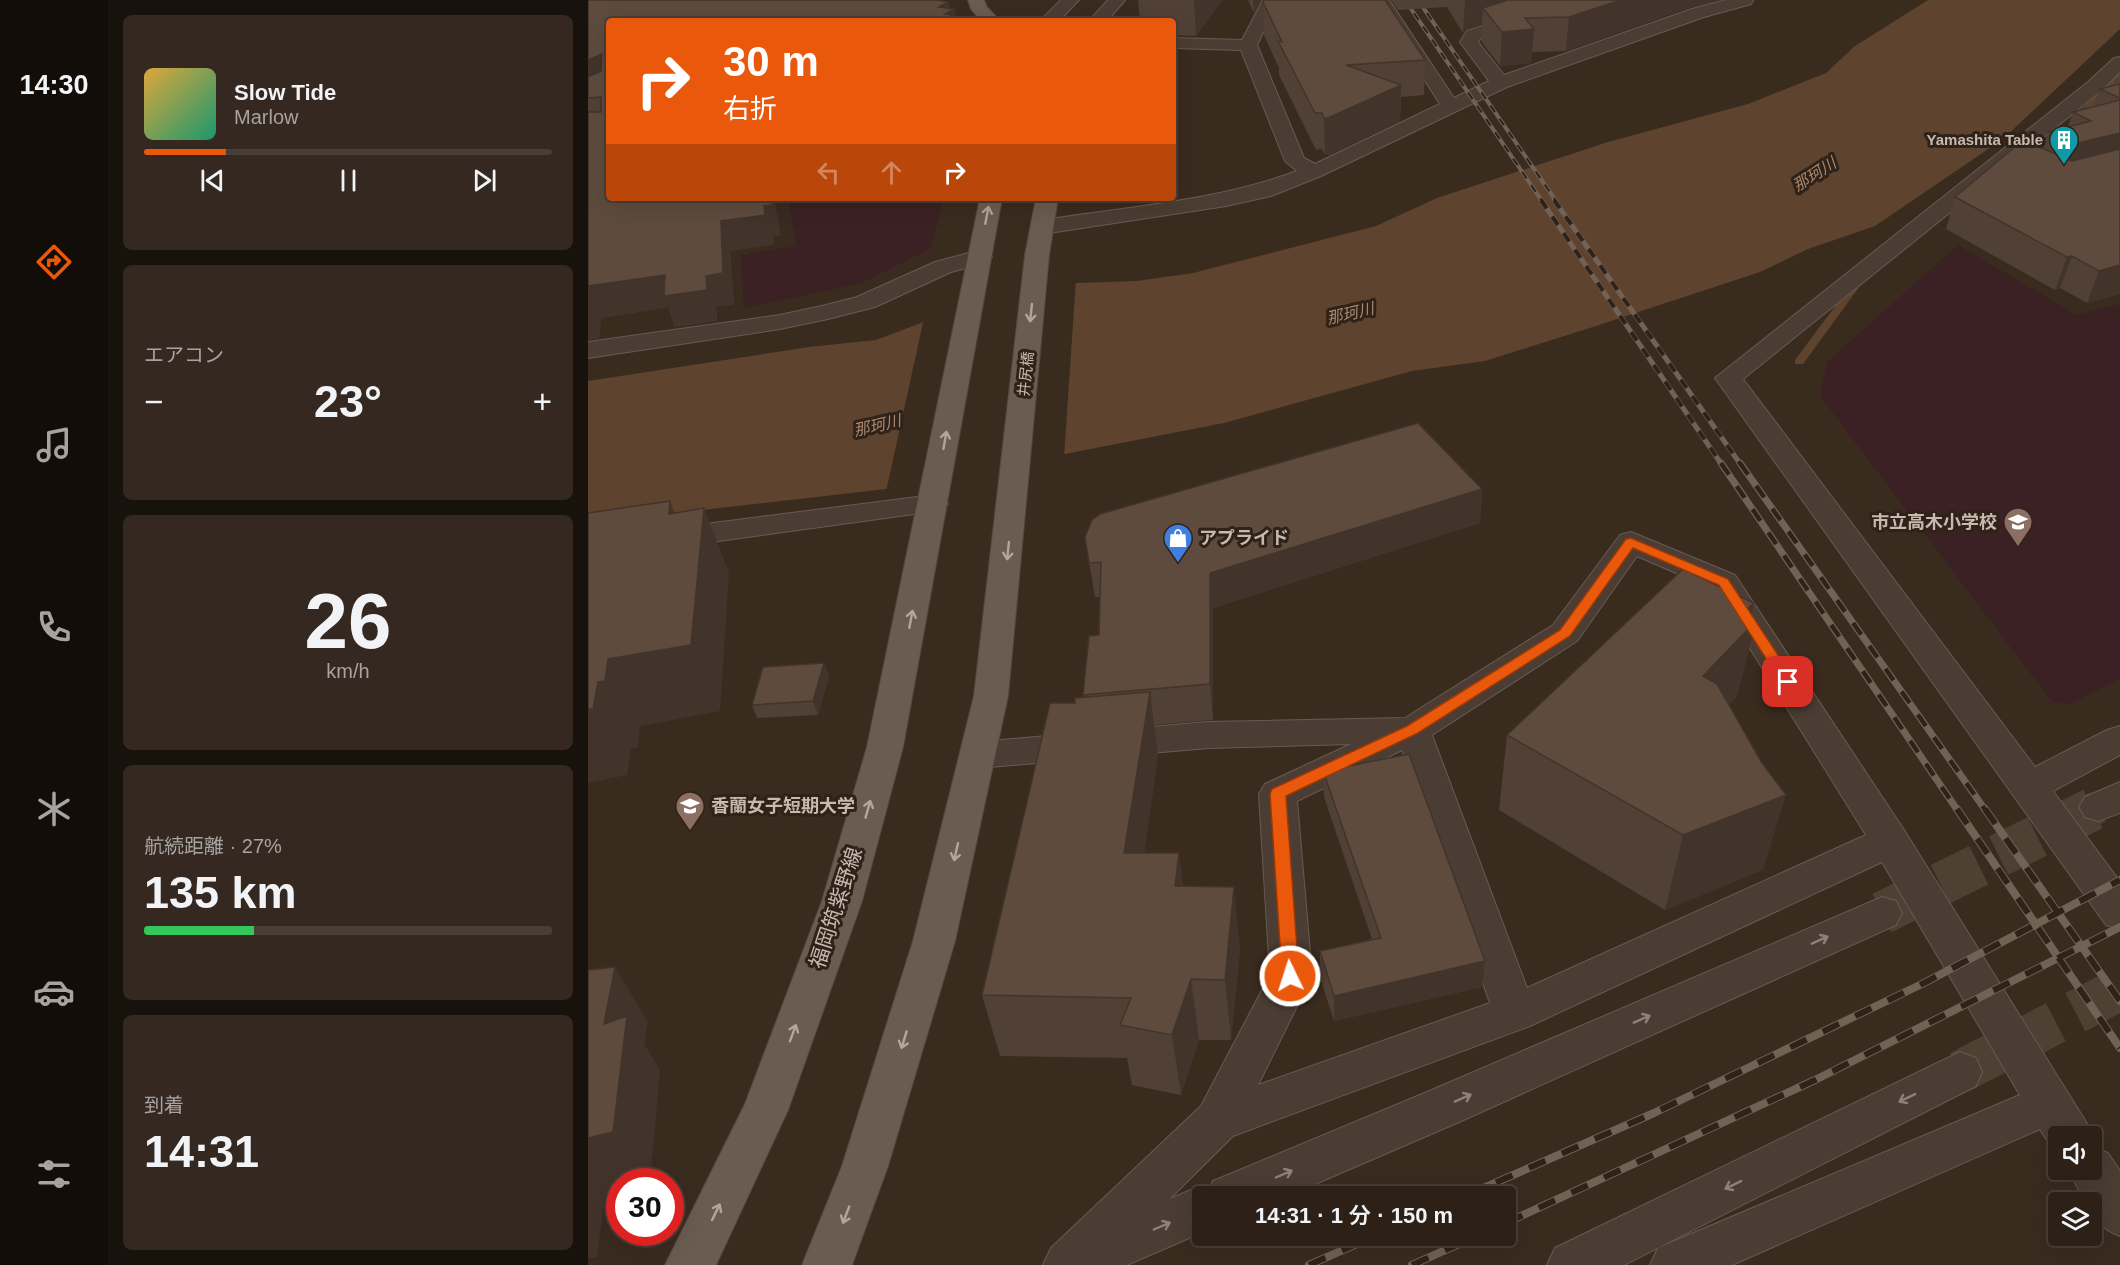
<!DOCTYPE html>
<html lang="ja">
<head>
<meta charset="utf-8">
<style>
	body { margin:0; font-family:Arial,"Noto Sans JP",sans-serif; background:#342820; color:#f1f3f6; height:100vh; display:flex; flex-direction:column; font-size:22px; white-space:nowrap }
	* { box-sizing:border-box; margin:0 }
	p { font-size:20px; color:#a6a3a1 }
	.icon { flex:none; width:33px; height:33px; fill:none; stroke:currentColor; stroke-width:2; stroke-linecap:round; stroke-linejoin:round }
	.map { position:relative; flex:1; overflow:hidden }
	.side { display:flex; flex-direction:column; gap:15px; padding:15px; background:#18120d; width:480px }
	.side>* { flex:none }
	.hud { position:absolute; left:18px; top:18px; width:570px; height:183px; border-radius:6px; box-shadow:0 6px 24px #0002,0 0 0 2px #483e36; background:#ea580c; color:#fff; overflow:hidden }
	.fabs { position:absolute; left:1460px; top:1126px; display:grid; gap:12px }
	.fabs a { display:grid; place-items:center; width:54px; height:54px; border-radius:6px; background:#2c2017; box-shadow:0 6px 24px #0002,0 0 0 2px #483e36; font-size:30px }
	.speed { position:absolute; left:18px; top:1168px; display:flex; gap:12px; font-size:30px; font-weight:700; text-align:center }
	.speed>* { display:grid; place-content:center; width:78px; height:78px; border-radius:50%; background:#2c2017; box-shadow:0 6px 24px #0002,0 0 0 2px #483e36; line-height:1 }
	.speed .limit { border:9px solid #d22; background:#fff; color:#111 }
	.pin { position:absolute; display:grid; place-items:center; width:51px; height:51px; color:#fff; margin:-26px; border-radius:12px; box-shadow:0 3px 9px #0006 }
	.me { position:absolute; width:66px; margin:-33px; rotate:356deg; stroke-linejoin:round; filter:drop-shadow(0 0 4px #0008) }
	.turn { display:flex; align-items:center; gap:21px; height:126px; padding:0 18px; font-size:27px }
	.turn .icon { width:78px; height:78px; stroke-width:2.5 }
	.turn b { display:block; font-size:42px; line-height:51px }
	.lanes { display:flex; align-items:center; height:57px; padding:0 18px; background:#0003; justify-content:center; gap:30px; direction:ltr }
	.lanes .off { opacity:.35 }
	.big { font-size:45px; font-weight:600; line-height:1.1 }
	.side .card { flex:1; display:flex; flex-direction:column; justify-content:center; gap:9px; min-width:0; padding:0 21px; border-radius:9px; background:#342820 }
	.side .dial { align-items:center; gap:0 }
	.dial b { font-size:78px; line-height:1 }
	.song { display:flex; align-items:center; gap:18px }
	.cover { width:72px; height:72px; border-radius:9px; background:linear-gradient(135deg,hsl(40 70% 55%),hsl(160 70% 35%)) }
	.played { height:6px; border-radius:3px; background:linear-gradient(90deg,#ea580c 20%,#483e36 20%) }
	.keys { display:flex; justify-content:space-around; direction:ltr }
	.heat { display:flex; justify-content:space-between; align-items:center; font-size:33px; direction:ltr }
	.charge { height:9px; border-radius:4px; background:linear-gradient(90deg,#34c759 27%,#483e36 0) }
	.trip { position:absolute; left:604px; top:1186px; width:324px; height:60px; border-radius:6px; background:#2c2017; box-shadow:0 6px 24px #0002,0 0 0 2px #483e36; font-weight:600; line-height:60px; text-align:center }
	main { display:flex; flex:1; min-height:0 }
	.tabs { display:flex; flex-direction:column; width:108px; justify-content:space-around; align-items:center; background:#120d09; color:#a6a3a1 }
	.tabs .icon { width:42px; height:42px }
	.tabs .selected { color:#ea580c }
	.tabs b { font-size:27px; color:#f1f3f6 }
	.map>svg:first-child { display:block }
	.green { fill:#3b2123 }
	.water { fill:#5e432f }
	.pier { fill:#3a2b1f }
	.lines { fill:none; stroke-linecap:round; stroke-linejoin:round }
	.stream { fill:#5e432f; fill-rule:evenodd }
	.tertiary-tunnel-far1 { stroke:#4f4034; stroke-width:33; stroke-dasharray:33 16; stroke-linecap:butt }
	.tertiary-tunnel { stroke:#4f4034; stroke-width:43; stroke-dasharray:43 22; stroke-linecap:butt }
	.minor-casing { stroke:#685b51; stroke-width:2 }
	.tertiary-casing { stroke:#685b51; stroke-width:2 }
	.primary-casing { stroke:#54463d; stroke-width:2 }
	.minor { fill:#4b3d33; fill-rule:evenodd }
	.tertiary { fill:#4b3d33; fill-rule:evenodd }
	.primary { fill:#6b5c51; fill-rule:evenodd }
	.rail-far3-casing { stroke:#726155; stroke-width:4 }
	.rail-far2-casing { stroke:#726155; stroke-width:5 }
	.rail-far1-casing { stroke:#726155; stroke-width:7 }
	.rail-casing { stroke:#726155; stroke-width:8 }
	.rail-far3 { stroke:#2f2219; stroke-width:2; stroke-dasharray:8; stroke-linecap:butt }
	.rail-far2 { stroke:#2f2219; stroke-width:4; stroke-dasharray:10; stroke-linecap:butt }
	.rail-far1 { stroke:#2f2219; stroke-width:4.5; stroke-dasharray:14; stroke-linecap:butt }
	.rail { stroke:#2f2219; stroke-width:6; stroke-dasharray:18; stroke-linecap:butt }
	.wall { fill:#514035 }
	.shaded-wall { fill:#42342b }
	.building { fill:#5e4b3e; stroke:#42342b; stroke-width:1.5 }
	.oneway { stroke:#b5a69b }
	.oneway2 { stroke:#8f8177 }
	.route { fill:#ea580c; stroke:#983908; stroke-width:1.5 }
	.labels { text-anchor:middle; stroke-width:6; stroke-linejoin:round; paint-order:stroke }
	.far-poi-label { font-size:15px; font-weight:bold; fill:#c7b9ae; stroke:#2f2219; text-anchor:end }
	.far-street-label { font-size:15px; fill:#c7b9ae; stroke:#2f2219 }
	.far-water-label { font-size:16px; font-style:italic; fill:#ad876c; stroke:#2f2219 }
	.poi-label { font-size:18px; font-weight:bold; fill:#c7b9ae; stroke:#2f2219; text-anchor:start }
	.near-street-label { font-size:21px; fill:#c7b9ae; stroke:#2f2219 }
</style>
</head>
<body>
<main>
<nav class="tabs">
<b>14:30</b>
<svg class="icon selected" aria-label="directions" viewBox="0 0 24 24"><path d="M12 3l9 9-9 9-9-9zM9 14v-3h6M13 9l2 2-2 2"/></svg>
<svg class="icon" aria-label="music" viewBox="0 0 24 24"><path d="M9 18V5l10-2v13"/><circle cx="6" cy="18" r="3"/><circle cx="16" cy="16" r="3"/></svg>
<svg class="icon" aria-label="phone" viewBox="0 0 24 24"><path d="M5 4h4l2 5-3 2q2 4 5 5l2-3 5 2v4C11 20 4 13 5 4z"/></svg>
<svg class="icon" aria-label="climate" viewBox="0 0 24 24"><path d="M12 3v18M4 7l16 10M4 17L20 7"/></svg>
<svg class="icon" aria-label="car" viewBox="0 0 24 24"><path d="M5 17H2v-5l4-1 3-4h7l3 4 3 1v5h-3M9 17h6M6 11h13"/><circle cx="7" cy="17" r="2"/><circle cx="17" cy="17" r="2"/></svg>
<svg class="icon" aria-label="filters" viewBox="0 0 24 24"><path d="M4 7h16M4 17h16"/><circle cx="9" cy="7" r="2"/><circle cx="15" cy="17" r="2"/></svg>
</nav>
<section class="side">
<div class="card">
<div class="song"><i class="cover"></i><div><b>Slow Tide</b><p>Marlow</p></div></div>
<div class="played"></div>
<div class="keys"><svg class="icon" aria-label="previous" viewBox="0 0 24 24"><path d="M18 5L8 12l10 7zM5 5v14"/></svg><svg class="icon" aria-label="pause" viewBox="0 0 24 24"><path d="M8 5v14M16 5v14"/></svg><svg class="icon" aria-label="next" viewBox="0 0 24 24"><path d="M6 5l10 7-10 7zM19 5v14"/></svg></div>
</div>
<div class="card"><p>エアコン</p>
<div class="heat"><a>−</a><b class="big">23°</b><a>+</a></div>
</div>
<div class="card dial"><b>26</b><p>km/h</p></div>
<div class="card"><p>航続距離 · 27%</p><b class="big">135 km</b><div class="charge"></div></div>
<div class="card"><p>到着</p><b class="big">14:31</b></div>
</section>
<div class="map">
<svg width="1532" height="1265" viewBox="0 0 1532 1265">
	<rect width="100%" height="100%" fill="#3a2b1f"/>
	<path class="green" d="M200,198H356L343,248L274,283L156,308L153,255L208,246Z
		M1370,245L1489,315L1532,304V679L1482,704L1464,702L1232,396L1239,362Z"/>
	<path class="water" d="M1340,0H1532V29L1415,139L1287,226L1220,249L1172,272L1008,326L897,361L824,371L636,423L298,489L0,523V381L221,347L288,340L341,320L489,283L549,281L605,273L788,226L849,198L1020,142L1160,104L1238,73L1267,46Z"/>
	<path class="pier" d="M488,280L476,457L298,492L336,318Z"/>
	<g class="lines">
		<path class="stream" d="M1529,75H1532V81L1489,123H1483V119Z
			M1272,276L1277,279L1215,364H1207V360L1269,277Z"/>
		<path class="tertiary-tunnel-far1" d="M1502,811L1510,807"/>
		<path class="tertiary-tunnel" d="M1294,913L1505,809
			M1372,1072L1532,989"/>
		<g class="minor-casing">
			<path id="minor" d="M675,0H691L669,45L716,158L727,164L852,104L785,0H801L866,98L901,81L872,42L879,31L977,0H1002L1000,4L892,39L890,42L916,75L1104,9L1138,0H1165L1163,4L1116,17L919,87L733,176L683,196L638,206L455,234L447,232L444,227L447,222L455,220C540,207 628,201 709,171L697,161L653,50L585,48V38L654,40Z
				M1532,57V72L1514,90L1155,379L1447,767L1519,730L1532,726V755L1465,791L1532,882V929L1518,925L1127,378L1500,82L1526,58Z
				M392,250L400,252L404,257L400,262L363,272L287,307L240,319L192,329L0,358V342L192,315L238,305L269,297L347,262Z
				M345,495L355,498L360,504L355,510L0,559V539Z
				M1043,532L1147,575L1316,830L1498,1122L1505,1137L1503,1142V1137H1470V1154L1466,1152L1452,1129L1144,1265H1062L1070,1248L1432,1095L1294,862L942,1026L645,1136L515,1265H455L463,1248L613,1106L682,975L671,794L677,784L763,744L620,748L390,768L377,764L372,755L377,746L390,742L620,722L817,718L965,625L1032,535ZM1049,556L1125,589L1278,835L939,988L844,735L989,641ZM814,750L902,1003L670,1085L724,976L709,801Z
				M1503,1147L1520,1153L1532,1171V1236C1517,1230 1503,1221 1503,1203H1498L1480,1170H1503Z"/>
		</g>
		<g class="tertiary-casing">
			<path id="tertiary" d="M473,0H491L471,21H452Z
				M520,0H537L519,21H501Z
				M1532,782V813L1510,821L1497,817L1491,807L1497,797Z
				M1294,897L1308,901L1314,913L1308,925L871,1122L697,1197H615V1232L539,1265H456L464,1248L615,1185L622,1188L625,1181L839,1092Z
				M1372,1052L1388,1058L1394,1072L1388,1086L1036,1265H959L967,1248Z"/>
		</g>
		<g class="primary-casing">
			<path id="primary" d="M380,0H396L399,7L412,21H393L383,9Z
				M392,198H414L315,747L274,901L200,1110L128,1265H77L157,1104L234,901L279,747Z
				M448,198H470L461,255L420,696L367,941L300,1166L264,1265H214L254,1166L325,941L386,696L437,255Z"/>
		</g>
		<use href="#minor" class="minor"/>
		<use href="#tertiary" class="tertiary"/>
		<use href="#primary" class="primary"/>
		<g class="rail-far3-casing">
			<path id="rail-far3" d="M817,0L954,201
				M830,0L968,201"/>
		</g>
		<g class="rail-far2-casing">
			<path id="rail-far2" d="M953,200L1134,465
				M966,200L1153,465"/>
		</g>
		<g class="rail-far1-casing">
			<path id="rail-far1" d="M1133,463L1370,811
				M1152,463L1398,811"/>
		</g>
		<g class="rail-casing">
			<path id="rail" d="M1369,809L1532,1048
				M1397,809L1532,1001
				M875,1197L1066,1113L1336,983L1532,880
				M918,1223L1227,1080L1532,927
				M721,1265L787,1236
				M824,1265L889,1236"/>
		</g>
		<use href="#rail-far3" class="rail-far3"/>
		<use href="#rail-far2" class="rail-far2"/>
		<use href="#rail-far1" class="rail-far1"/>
		<use href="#rail" class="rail"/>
	</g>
	<path class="wall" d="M0,0L360,2L362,9H366L369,21H21V198L193,235L185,236L186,244L142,251L146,304L128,307L129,321L87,327L80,307L13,318L11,338L0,340Z
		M550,0H634L608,36L585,35V21H552Z
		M660,0H674L666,13Z
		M803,0H1134L1103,7L978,51L944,52L943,63L912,66L893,41L894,24L878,29L875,33L859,7L810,10Z
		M675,2L837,60L836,95L813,97L812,121L741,155H737L734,149L728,150L691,75V68L676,35Z
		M1532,77V294L1499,303L1472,288L1467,290L1358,229L1367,197L1455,148L1460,132L1480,127L1485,112L1505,107L1512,89L1526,86L1528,78Z
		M894,489L892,523L625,608V720L566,725L570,755L556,853L596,887L652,949L643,1040H611L593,1095L544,1085L539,1058L412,1056L394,995L487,703L496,698L495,695L511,635L512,597H507L497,537Z
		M1166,603L1162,619L1168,621L1149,696L1141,705L1175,870L1077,910L911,810L919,735Z
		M236,663L241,676L230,715L169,718L164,705Z
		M735,771L897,961L894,987L746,1021L732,977V951L784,939L736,797Z"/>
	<path class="shaded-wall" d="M606,0H634L608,36Z
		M665,0H674L666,13Z
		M877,0H970L895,8L894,24L878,29L875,33Z
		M1033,0H1134L1103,7L978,51L981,17Z
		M360,2L362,12L366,9L369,21H354L351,7Z
		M946,29L943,63L912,66L914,32Z
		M14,54L21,76L0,91V60Z
		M813,85L812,121L741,155H737L736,118Z
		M1532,133V158L1475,174L1486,144Z
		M183,198H186L193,235L185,236L186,244L142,251L146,304L128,307L129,321L87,327L80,307L13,318L11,338L0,340V286L77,275L118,276L133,221L176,206Z
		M1484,256L1472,288L1467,290L1479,257Z
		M1532,265V294L1499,303L1511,271Z
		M894,489L892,523L625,608V720L622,684V573Z
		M82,501L108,566L81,514Z
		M116,508L141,573L132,711L52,726L50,747L43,749L39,775L0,783V709L10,682L20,659Z
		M1166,603L1159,631L1168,621L1149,696L1098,752L1115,676L1153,615Z
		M236,663L241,676L230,715L225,701Z
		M562,692L570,755L547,915L536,853Z
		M1198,795L1175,870L1077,910L1095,835Z
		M591,853L599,915L587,886Z
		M646,887L652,949L643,1040L637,980Z
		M897,961L894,987L746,1021V996Z
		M27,967L60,1022L56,1044L72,1070L62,1182H32V1191L17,1195L9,1257L0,1259V1138L16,1024Z
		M603,979L611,1040L593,1095L584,1035Z"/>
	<path class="building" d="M0,0H349L360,2L351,7L366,9L357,14L368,16L359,21H21V198H183L184,205L176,206L177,215L133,221L135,273L118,276L119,290L76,296L77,275L0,286V291V112H13V97L0,98V77L13,71L14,54L0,60Z
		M676,0H797L837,60L758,65L813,85L740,118H736L734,113H727L690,41L694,42L675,2Z
		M920,0H1033L981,17L937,18L946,29L914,32L895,8Z
		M1532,84V98L1512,89Z
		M1532,100V133L1486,144L1460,132L1503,121L1485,112Z
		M1435,140L1484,161L1532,149V265L1511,271L1484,256L1479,257L1367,197Z
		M830,423L894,489L622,573V684L495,695L501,636L511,635L513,562L501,563L497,537L504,520L512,514Z
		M82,501L81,514L116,508L103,645L20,659L17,681L10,682L5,709H0V513Z
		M1095,569L1166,603L1153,615L1168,621L1115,676L1129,684L1174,763L1198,795L1095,835L919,735Z
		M236,663L225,701L164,705L175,667Z
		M562,692L536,853H591L587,886L646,887L637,980L603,979L584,1035L532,1025L543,998L394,995L462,703H487V698Z
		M821,754L897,961L746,996L732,951L793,938L735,771Z
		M27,967L16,1024L39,1016L25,1132L0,1138V970Z"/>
	<defs><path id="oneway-shaft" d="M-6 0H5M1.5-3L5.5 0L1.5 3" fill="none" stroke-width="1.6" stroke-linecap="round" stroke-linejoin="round" transform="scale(1.5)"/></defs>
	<g class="oneway">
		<use href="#oneway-shaft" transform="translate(399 215) rotate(-79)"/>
		<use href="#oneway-shaft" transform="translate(443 313) rotate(96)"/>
		<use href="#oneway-shaft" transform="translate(357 440) rotate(-80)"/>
		<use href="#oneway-shaft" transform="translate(420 551) rotate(96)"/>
		<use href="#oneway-shaft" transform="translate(323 619) rotate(-79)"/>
		<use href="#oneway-shaft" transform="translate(280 809) rotate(-74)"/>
		<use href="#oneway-shaft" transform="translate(368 852) rotate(103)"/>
		<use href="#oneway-shaft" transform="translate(205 1033) rotate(-70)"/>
		<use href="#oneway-shaft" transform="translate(316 1040) rotate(107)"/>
		<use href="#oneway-shaft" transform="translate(128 1212) rotate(-64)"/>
		<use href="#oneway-shaft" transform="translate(258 1215) rotate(111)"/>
	</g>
	<g class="oneway2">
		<use href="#oneway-shaft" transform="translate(1232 940) rotate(-24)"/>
		<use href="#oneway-shaft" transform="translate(1054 1019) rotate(-24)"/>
		<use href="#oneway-shaft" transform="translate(875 1098) rotate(-24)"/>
		<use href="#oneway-shaft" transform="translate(1319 1098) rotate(154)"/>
		<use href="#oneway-shaft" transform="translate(696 1174) rotate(-23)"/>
		<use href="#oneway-shaft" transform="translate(1145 1185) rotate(154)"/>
		<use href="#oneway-shaft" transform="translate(574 1226) rotate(-23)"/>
	</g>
	<path class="route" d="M1043,538L1140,579L1205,678V685H1195L1131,585L1045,548L982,636L830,733L698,796L711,976L709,981L702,983L696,981L694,976L682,794L684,789L819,726L972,630L1038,539Z"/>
	<defs>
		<g id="building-pin" transform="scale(1.5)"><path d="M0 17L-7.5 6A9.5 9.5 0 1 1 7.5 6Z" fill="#0f9aa8" stroke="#2f2219"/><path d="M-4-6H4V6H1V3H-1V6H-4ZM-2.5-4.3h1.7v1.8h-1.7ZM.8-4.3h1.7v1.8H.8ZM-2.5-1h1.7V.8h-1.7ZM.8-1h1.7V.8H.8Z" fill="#fff"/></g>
		<g id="school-pin" transform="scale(1.5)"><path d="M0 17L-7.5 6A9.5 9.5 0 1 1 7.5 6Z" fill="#8d6e63" stroke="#2f2219"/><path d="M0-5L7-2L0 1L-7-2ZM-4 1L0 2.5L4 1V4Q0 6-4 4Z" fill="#fff"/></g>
		<g id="shop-pin" transform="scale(1.5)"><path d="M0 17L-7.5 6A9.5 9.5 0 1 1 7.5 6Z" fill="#3f7fe0" stroke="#2f2219"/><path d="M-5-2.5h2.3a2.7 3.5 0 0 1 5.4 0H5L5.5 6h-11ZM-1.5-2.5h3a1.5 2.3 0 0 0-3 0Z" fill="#fff"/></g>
		<g id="university-pin" transform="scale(1.5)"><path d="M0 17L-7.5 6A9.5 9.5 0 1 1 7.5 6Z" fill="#8d6e63" stroke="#2f2219"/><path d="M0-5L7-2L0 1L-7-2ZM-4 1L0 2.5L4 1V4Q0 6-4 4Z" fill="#fff"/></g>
	</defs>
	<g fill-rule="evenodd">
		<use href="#building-pin" x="1476" y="140"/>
		<use href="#school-pin" x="1430" y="522"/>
		<use href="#shop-pin" x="590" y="538"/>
		<use href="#university-pin" x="102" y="806"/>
	</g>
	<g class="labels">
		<g class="far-poi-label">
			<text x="1455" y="145">Yamashita Table</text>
		</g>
		<g class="far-street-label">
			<text transform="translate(438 374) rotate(-84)" y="5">井尻橋</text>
		</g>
		<g class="far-water-label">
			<text transform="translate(1226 174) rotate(-33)" y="6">那珂川</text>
			<text transform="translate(762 313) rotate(-13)" y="6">那珂川</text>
			<text transform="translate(289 425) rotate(-13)" y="6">那珂川</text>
		</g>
		<g class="poi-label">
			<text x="1409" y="528" text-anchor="end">市立高木小学校</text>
			<text x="611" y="544">アプライド</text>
			<text x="123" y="812">香蘭女子短期大学</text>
		</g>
		<g class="near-street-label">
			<text transform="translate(248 908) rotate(-72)" y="7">福岡筑紫野線</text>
		</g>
	</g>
</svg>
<div class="fabs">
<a><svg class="icon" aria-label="sound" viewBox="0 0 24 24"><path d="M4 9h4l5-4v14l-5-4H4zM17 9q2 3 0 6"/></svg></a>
<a><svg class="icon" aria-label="layers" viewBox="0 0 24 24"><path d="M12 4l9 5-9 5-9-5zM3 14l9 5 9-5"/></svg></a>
</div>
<div class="speed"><div class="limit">30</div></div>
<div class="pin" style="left:1200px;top:682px;background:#d93025"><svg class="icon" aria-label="arrive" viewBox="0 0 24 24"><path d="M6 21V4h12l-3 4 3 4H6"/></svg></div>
<svg class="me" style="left:702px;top:976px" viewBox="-20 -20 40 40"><circle r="17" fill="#ea580c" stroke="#fff" stroke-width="3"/><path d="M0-11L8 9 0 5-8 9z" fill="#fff"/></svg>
<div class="trip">14:31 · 1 分 · 150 m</div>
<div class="hud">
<div class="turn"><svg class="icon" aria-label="right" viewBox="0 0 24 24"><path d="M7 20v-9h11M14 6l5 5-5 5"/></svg><div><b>30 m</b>右折</div></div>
<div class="lanes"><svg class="icon off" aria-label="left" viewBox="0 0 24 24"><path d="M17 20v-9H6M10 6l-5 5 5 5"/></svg><svg class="icon off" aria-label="ahead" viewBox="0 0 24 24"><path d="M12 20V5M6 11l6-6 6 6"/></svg><svg class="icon" aria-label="right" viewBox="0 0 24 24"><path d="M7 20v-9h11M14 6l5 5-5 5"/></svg></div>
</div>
</div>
</main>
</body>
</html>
